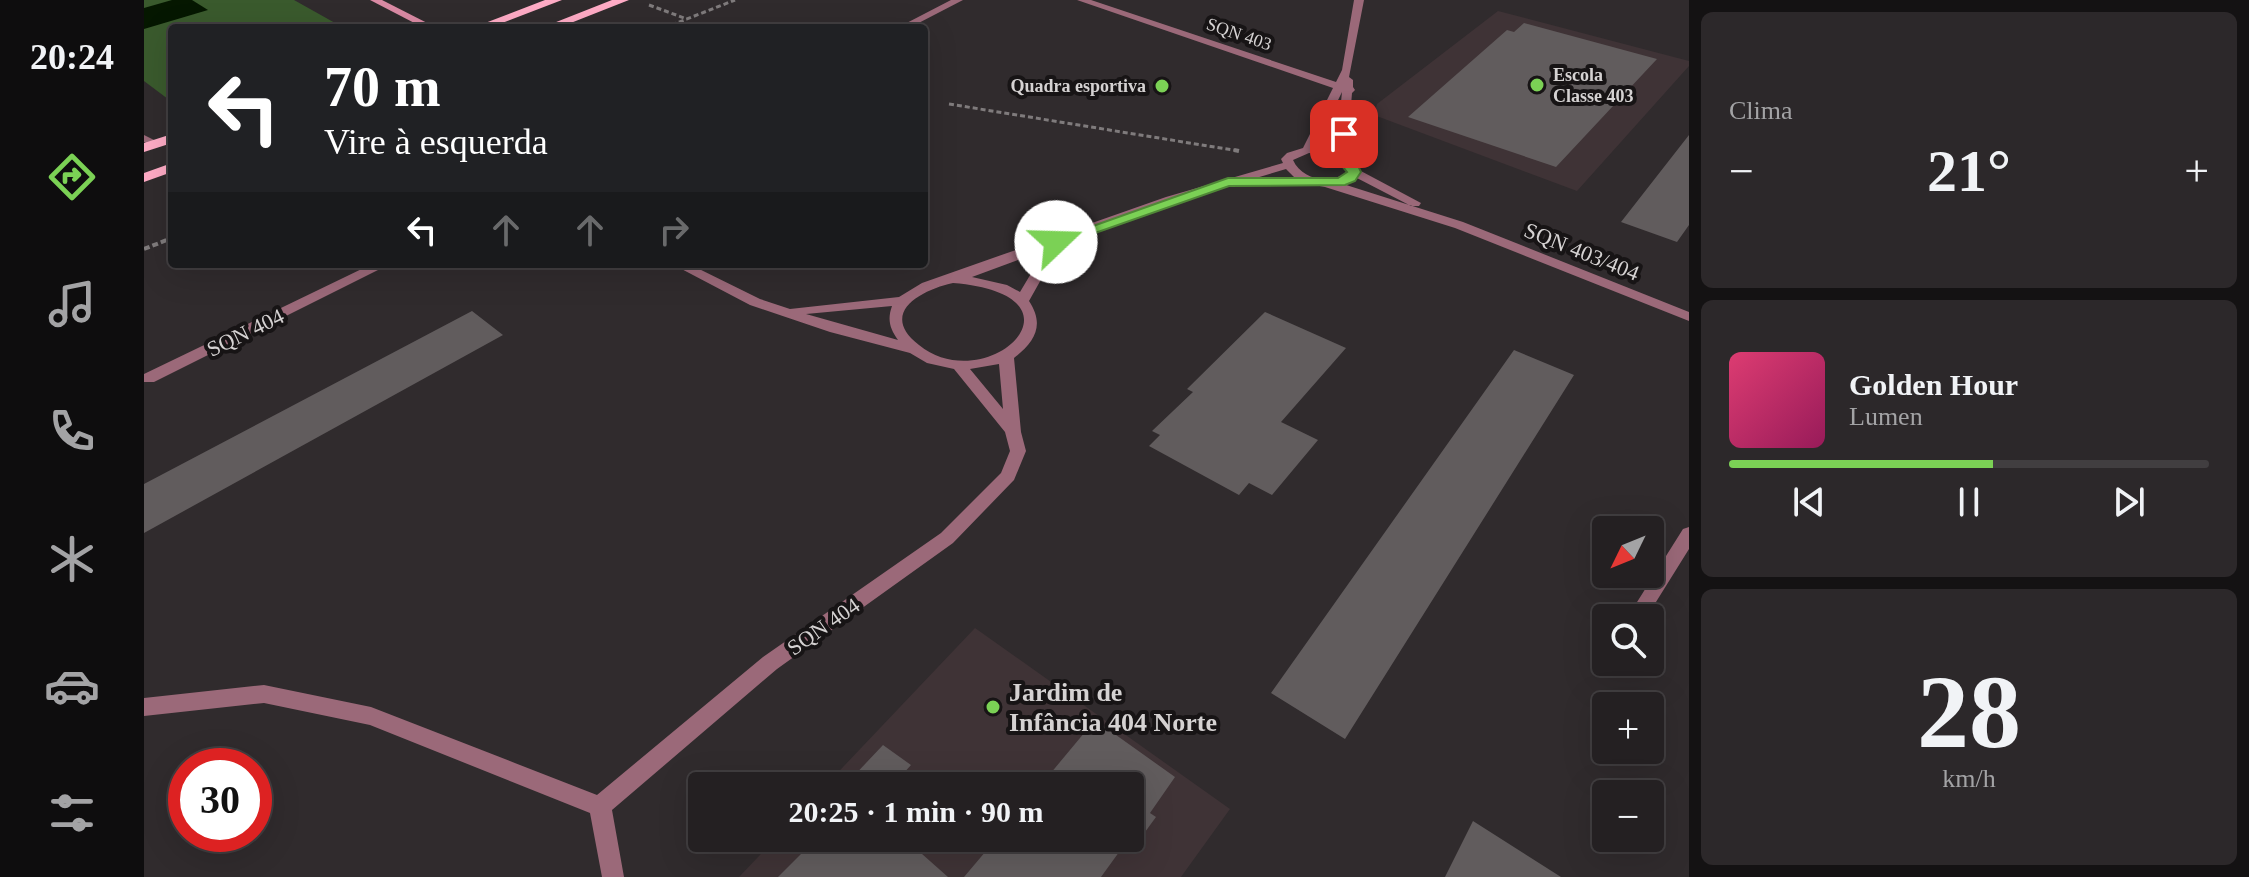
<!DOCTYPE html>
<html lang="pt">
<head>
<meta charset="utf-8">
<style>
	body { margin:0; font-family:Georgia,serif; background:#2c282a; color:#f1f3f6; height:100vh; display:flex; flex-direction:column; font-size:30px; white-space:nowrap }
	* { box-sizing:border-box; margin:0 }
	p { font-size:26px; color:#a3a3a5 }
	.icon { flex:none; width:44px; height:44px; fill:none; stroke:currentColor; stroke-width:2; stroke-linecap:round; stroke-linejoin:round }
	.map { position:relative; flex:1; overflow:hidden }
	.details { display:flex; flex-direction:column; gap:12px; padding:12px; background:#141213; width:560px }
	.details>* { flex:none }
	.hud { position:absolute; left:24px; top:24px; width:760px; height:244px; border-radius:8px; box-shadow:0 8px 32px #0002,0 0 0 2px #413e40; background:#202124; color:#fff; overflow:hidden }
	.needle { width:52px; rotate:227deg }
	.controls { position:absolute; left:1448px; top:516px; display:grid; gap:16px }
	.controls a { display:grid; place-items:center; width:72px; height:72px; border-radius:8px; background:#242022; box-shadow:0 8px 32px #0002,0 0 0 2px #413e40; font-size:40px }
	.speed { position:absolute; left:24px; top:748px; display:flex; gap:16px; font-size:40px; font-weight:700; text-align:center }
	.speed>* { display:grid; place-content:center; width:104px; height:104px; border-radius:50%; background:#242022; box-shadow:0 8px 32px #0002,0 0 0 2px #413e40; line-height:1 }
	.speed .limit { border:12px solid #d22; background:#fff; color:#111 }
	.pin { position:absolute; display:grid; place-items:center; width:68px; height:68px; color:#fff; margin:-34px; border-radius:16px; box-shadow:0 4px 12px #0006 }
	.me { position:absolute; width:88px; margin:-44px; rotate:69deg; stroke-linejoin:round; filter:drop-shadow(0 0 6px #0008) }
	.turn { display:flex; align-items:center; gap:28px; height:168px; padding:0 24px; font-size:36px }
	.turn .icon { width:104px; height:104px; stroke-width:2.5 }
	.turn b { display:block; font-size:56px; line-height:68px }
	.lanes { display:flex; align-items:center; height:76px; padding:0 24px; background:#0003; justify-content:center; gap:40px; direction:ltr }
	.lanes .off { opacity:.35 }
	.big { font-size:60px; font-weight:800; line-height:1.1 }
	.details .card { flex:1; display:flex; flex-direction:column; justify-content:center; gap:12px; min-width:0; padding:0 28px; border-radius:12px; background:#2c282a }
	.details .dial { align-items:center; gap:0 }
	.dial b { font-size:104px; line-height:1 }
	.song { display:flex; align-items:center; gap:24px }
	.cover { width:96px; height:96px; border-radius:12px; background:linear-gradient(135deg,hsl(340 70% 55%),hsl(330 70% 35%)) }
	.played { height:8px; border-radius:4px; background:linear-gradient(90deg,#7bd155 55%,#413e40 55%) }
	.keys { display:flex; justify-content:space-around; direction:ltr }
	.heat { display:flex; justify-content:space-between; align-items:center; font-size:44px; direction:ltr }
	.trip { position:absolute; left:544px; top:772px; width:456px; height:80px; border-radius:8px; background:#242022; box-shadow:0 8px 32px #0002,0 0 0 2px #413e40; font-weight:800; line-height:80px; text-align:center }
	main { display:flex; flex:1; min-height:0 }
	.dock { display:flex; flex-direction:column; width:144px; justify-content:space-around; align-items:center; background:#0e0d0e; color:#a3a3a5 }
	.dock .icon { width:56px; height:56px }
	.dock .selected { color:#7bd155 }
	.dock b { font-size:36px; color:#f1f3f6 }
	.map>svg:first-child { display:block }
	.built { fill:#3f3336 }
	.green { fill:#3a5a2d }
	.water { fill:#051700 }
	.building { fill:#615c5d }
	.lines { fill:none; stroke-linecap:round; stroke-linejoin:round }
	.path-far1 { stroke:#7f7b7c; stroke-width:3; stroke-dasharray:5 3; stroke-linecap:butt }
	.path { stroke:#7f7b7c; stroke-width:4; stroke-dasharray:6 3; stroke-linecap:butt }
	.lane { fill:#9b6979; fill-rule:evenodd }
	.street { fill:#9b6979; fill-rule:evenodd }
	.secondary { fill:#da8aa4; fill-rule:evenodd }
	.primary { fill:#feabc5; fill-rule:evenodd }
	.route { fill:#7bd155; stroke:#508837; stroke-width:2 }
	.poi-dot { fill:#7bd155; stroke:#171415; stroke-width:3 }
	.labels { text-anchor:middle; stroke-width:8; stroke-linejoin:round; paint-order:stroke }
	.far-street-label { font-size:18px; fill:#d5d2d2; stroke:#171415 }
	.far-poi-label { font-size:18px; font-weight:bold; fill:#d5d2d2; stroke:#171415; text-anchor:start }
	.street-label { font-size:22px; fill:#d5d2d2; stroke:#171415 }
	.near-poi-label { font-size:26px; font-weight:bold; fill:#d5d2d2; stroke:#171415; text-anchor:start }
</style>
</head>
<body>
<main>
<nav class="dock">
<b>20:24</b>
<svg class="icon selected" aria-label="directions" viewBox="0 0 24 24"><path d="M12 3l9 9-9 9-9-9zM9 14v-3h6M13 9l2 2-2 2"/></svg>
<svg class="icon" aria-label="music" viewBox="0 0 24 24"><path d="M9 18V5l10-2v13"/><circle cx="6" cy="18" r="3"/><circle cx="16" cy="16" r="3"/></svg>
<svg class="icon" aria-label="phone" viewBox="0 0 24 24"><path d="M5 4h4l2 5-3 2q2 4 5 5l2-3 5 2v4C11 20 4 13 5 4z"/></svg>
<svg class="icon" aria-label="climate" viewBox="0 0 24 24"><path d="M12 3v18M4 7l16 10M4 17L20 7"/></svg>
<svg class="icon" aria-label="car" viewBox="0 0 24 24"><path d="M5 17H2v-5l4-1 3-4h7l3 4 3 1v5h-3M9 17h6M6 11h13"/><circle cx="7" cy="17" r="2"/><circle cx="17" cy="17" r="2"/></svg>
<svg class="icon" aria-label="filters" viewBox="0 0 24 24"><path d="M4 7h16M4 17h16"/><circle cx="9" cy="7" r="2"/><circle cx="15" cy="17" r="2"/></svg>
</nav>
<div class="map">
<svg width="1545" height="877" viewBox="0 0 1545 877">
	<rect width="100%" height="100%" fill="#302b2d"/>
	<path class="built" d="M1354,11L1545,61V66L1433,191L1230,115L1233,104Z
		M831,628L1086,809L1037,877H595L632,838H986V786H681Z"/>
	<path class="green" d="M0,0H150L200,28H28V102L0,81Z"/>
	<path class="water" d="M28,0H48L64,10L0,29V8Z"/>
	<path class="building" d="M1380,23L1513,59L1412,167L1264,117L1363,30L1370,32Z
		M1545,135V225L1533,242L1477,222Z
		M328,311L359,335L0,533V484Z
		M1121,312L1202,348L1137,422L1174,440L1128,495L1105,483L1095,495L1005,446L1016,435L1008,431L1049,392L1043,389Z
		M1370,350L1430,375L1201,739L1127,693Z
		M951,720L1031,777L1006,813L1012,817L985,854L978,848L957,877H820L853,838H986V786H896Z
		M739,745L767,765L748,786H711L705,781Z
		M1329,821L1417,877H1301Z
		M673,838H760L804,877H634Z"/>
	<g class="lines">
		<path class="path-far1" d="M505,5L543,19
			M520,28L591,0
			M805,104L1095,151"/>
		<path class="path" d="M1090,150L1095,151
			M0,249L28,238"/>
		<path class="lane" d="M0,135L18,144L12,147L0,142Z"/>
		<path class="street" d="M807,0H819L765,28H753Z
			M933,0H947L1192,82L1198,70L1210,0H1220L1205,77L1209,80V87L1211,90L1208,93L1203,156L1215,170L1277,203L1275,206H1267L1211,177L1199,184L1319,222L1545,312V321L1311,228L1181,187L1165,184L1105,186L1099,182L1030,203L917,244L885,301C901,325 891,342 870,358L877,432L882,451L870,480L809,543L633,669L468,810L480,877H458L446,813L226,725L120,703L0,716V698L120,685L227,707L453,795L619,657L797,533L857,473L866,451L861,432L810,369L783,363L766,353L686,332L606,305L528,264H545L616,299L646,309L755,297L778,283L1022,197L1139,163L1137,159L1143,153L1159,148L1189,88ZM1198,92L1192,151L1171,147ZM1165,153C1181,154 1195,157 1204,171C1187,186 1158,180 1149,160ZM1142,169L1151,178H1112ZM901,250L876,292L863,285L828,277ZM809,283C954,295 843,400 775,345C734,313 777,290 809,283ZM748,306C743,320 746,329 754,340L662,314ZM855,364L859,409L826,369Z
			M228,264H246L10,382H0V374Z
			M1545,527V549L1502,618H1483L1539,529Z
			M1462,654V662H1474C1469,672 1464,677 1453,673L1450,667L1457,656Z"/>
		<path class="secondary" d="M226,0H238L293,28H280Z"/>
		<path class="primary" d="M401,0H418L345,28H328Z
			M468,0H485L414,28H397Z
			M28,134V143L0,152V143Z
			M28,163V172L0,182V173Z"/>
	</g>
	<path class="route" d="M1200,130L1206,134L1203,155L1212,161L1217,172L1211,181L1201,185L1085,186L917,245H907L904,242L1084,178H1194L1203,172L1190,156L1193,134Z"/>
	<g class="poi-dot">
		<circle cx="1393" cy="85" r="8"/>
		<circle cx="1018" cy="86" r="8"/>
		<circle cx="849" cy="707" r="8"/>
	</g>
	<g class="labels">
		<g class="far-street-label">
			<text transform="translate(1095 34) rotate(19)" y="6">SQN 403</text>
		</g>
		<g class="far-poi-label">
			<text x="1409" y="81">Escola<tspan x="1409" dy="21">Classe 403</tspan></text>
			<text x="1002" y="92" text-anchor="end">Quadra esportiva</text>
		</g>
		<g class="street-label">
			<text transform="translate(1438 251) rotate(22)" y="8">SQN 403/404</text>
			<text transform="translate(101 332) rotate(-26)" y="8">SQN 404</text>
			<text transform="translate(679 626) rotate(-35)" y="8">SQN 404</text>
		</g>
		<g class="near-poi-label">
			<text x="865" y="701">Jardim de<tspan x="865" dy="30">Infância 404 Norte</tspan></text>
		</g>
	</g>
</svg>
<div class="controls">
<a><svg class="needle" viewBox="-14 -14 28 28"><path d="M0-13l5 13h-10z" fill="#e53935"/><path d="M0 13l5-13h-10z" fill="#a3a3a5"/></svg></a>
<a><svg class="icon" aria-label="search" viewBox="0 0 24 24"><circle cx="10" cy="10" r="6"/><path d="M15 15l6 6"/></svg></a>
<a>+</a>
<a>−</a>
</div>
<div class="speed"><div class="limit">30</div></div>
<div class="pin" style="left:1200px;top:134px;background:#d93025"><svg class="icon" aria-label="arrive" viewBox="0 0 24 24"><path d="M6 21V4h12l-3 4 3 4H6"/></svg></div>
<svg class="me" style="left:912px;top:242px" viewBox="-20 -20 40 40"><circle r="19" fill="#fff"/><path d="M0-13L10 11 0 6-10 11z" fill="#7bd155"/></svg>
<div class="trip">20:25 · 1 min · 90 m</div>
<div class="hud">
<div class="turn"><svg class="icon" aria-label="left" viewBox="0 0 24 24"><path d="M17 20v-9H6M10 6l-5 5 5 5"/></svg><div><b>70 m</b>Vire à esquerda</div></div>
<div class="lanes"><svg class="icon" aria-label="left" viewBox="0 0 24 24"><path d="M17 20v-9H6M10 6l-5 5 5 5"/></svg><svg class="icon off" aria-label="ahead" viewBox="0 0 24 24"><path d="M12 20V5M6 11l6-6 6 6"/></svg><svg class="icon off" aria-label="ahead" viewBox="0 0 24 24"><path d="M12 20V5M6 11l6-6 6 6"/></svg><svg class="icon off" aria-label="right" viewBox="0 0 24 24"><path d="M7 20v-9h11M14 6l5 5-5 5"/></svg></div>
</div>
</div>
<section class="details">
<div class="card"><p>Clima</p>
<div class="heat"><a>−</a><b class="big">21°</b><a>+</a></div>
</div>
<div class="card">
<div class="song"><i class="cover"></i><div><b>Golden Hour</b><p>Lumen</p></div></div>
<div class="played"></div>
<div class="keys"><svg class="icon" aria-label="previous" viewBox="0 0 24 24"><path d="M18 5L8 12l10 7zM5 5v14"/></svg><svg class="icon" aria-label="pause" viewBox="0 0 24 24"><path d="M8 5v14M16 5v14"/></svg><svg class="icon" aria-label="next" viewBox="0 0 24 24"><path d="M6 5l10 7-10 7zM19 5v14"/></svg></div>
</div>
<div class="card dial"><b>28</b><p>km/h</p></div>
</section>
</main>
</body>
</html>
